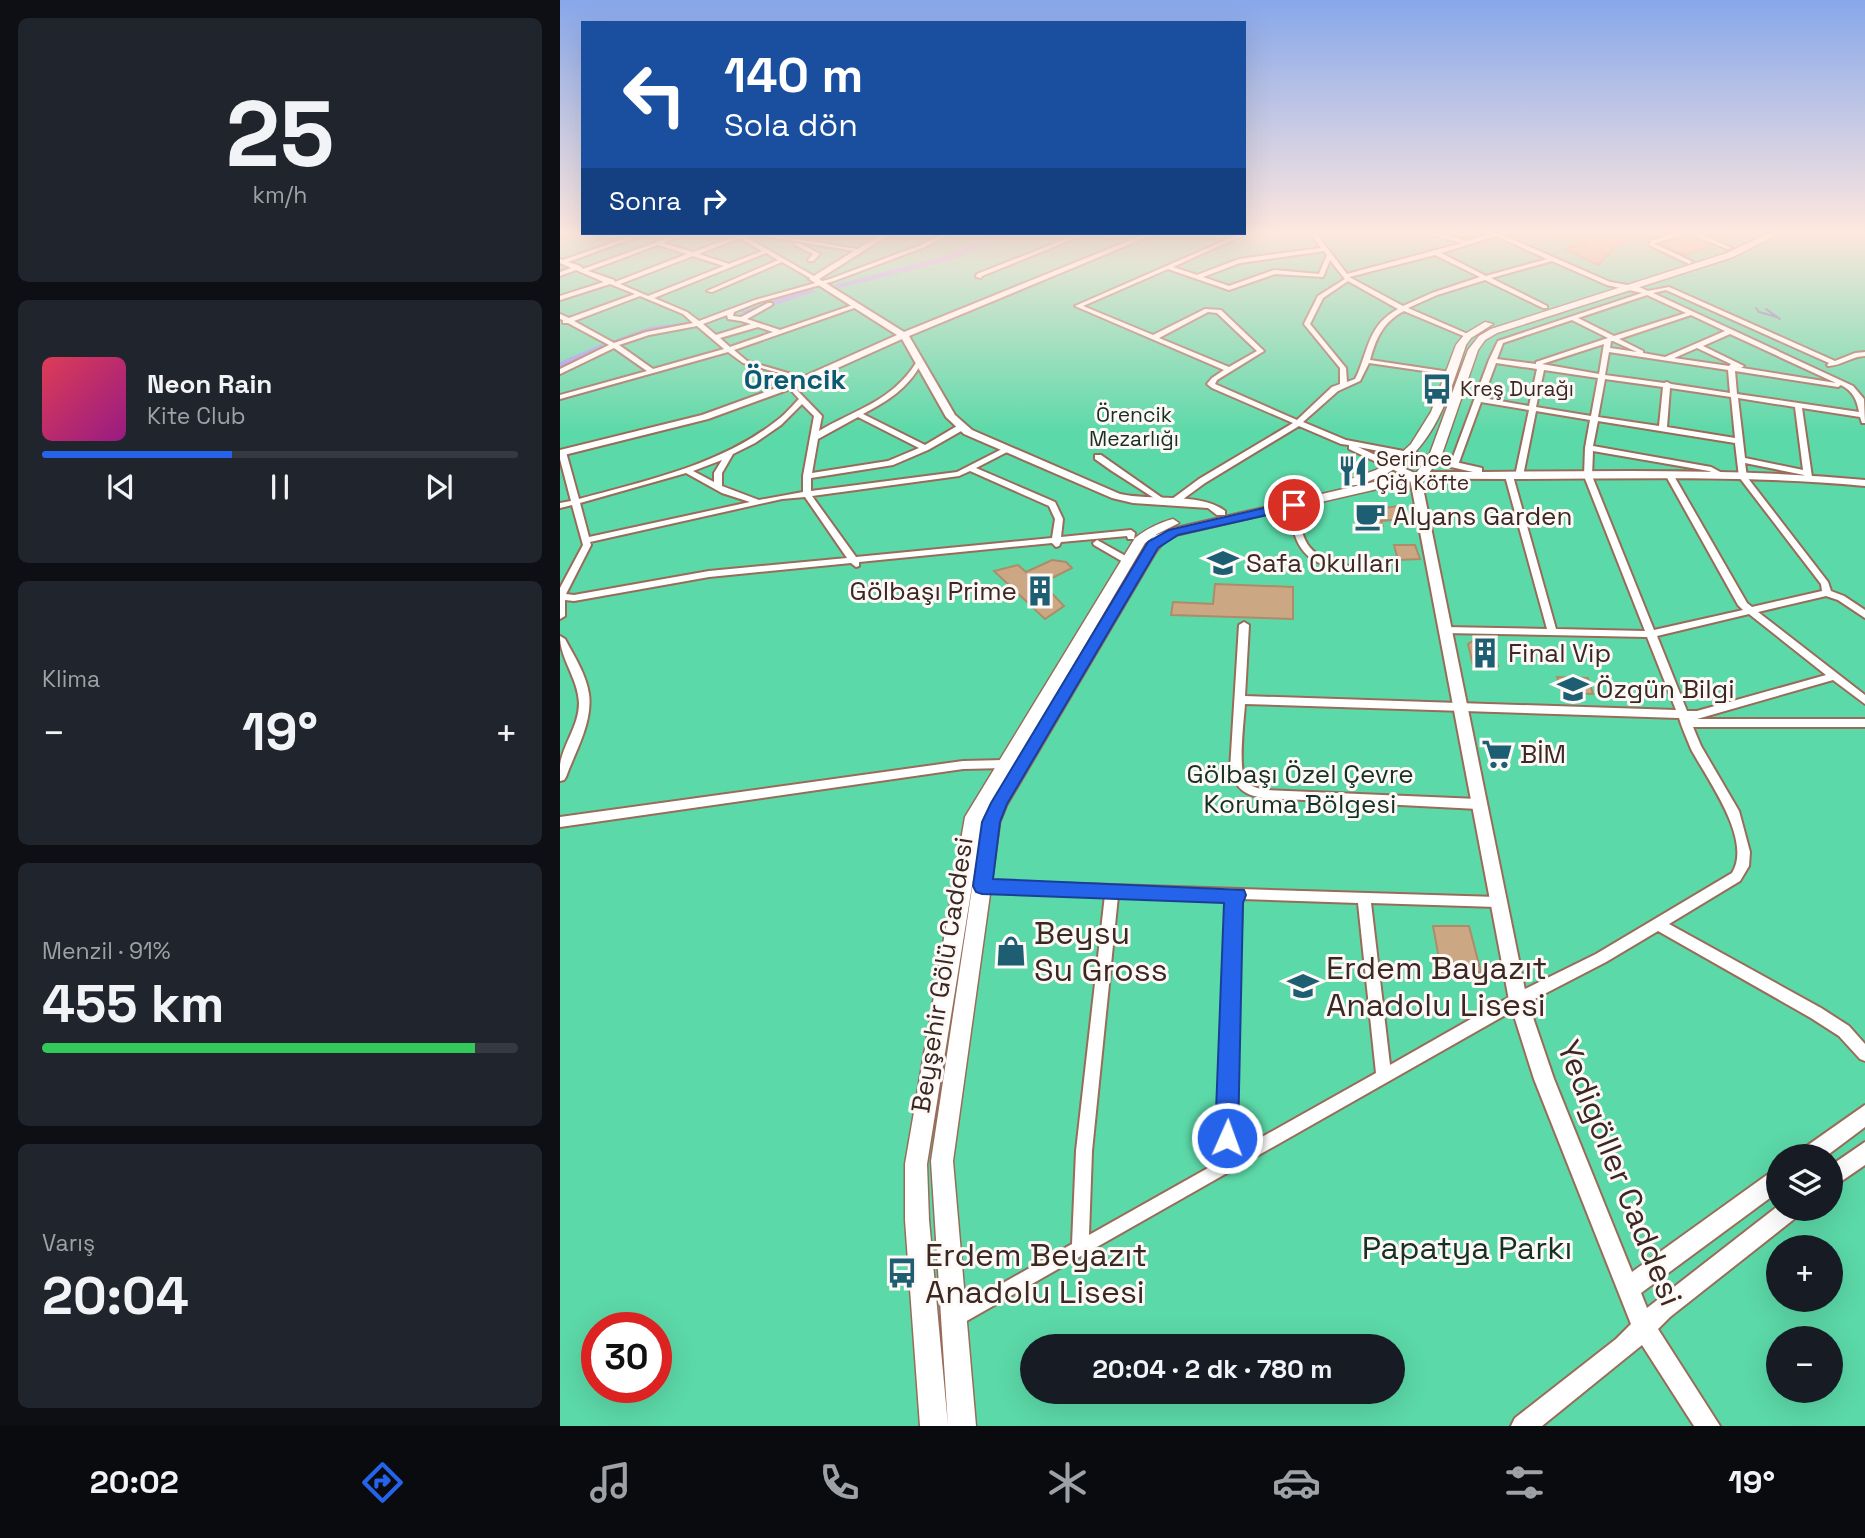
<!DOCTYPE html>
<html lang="tr">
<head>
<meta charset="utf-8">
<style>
	body { margin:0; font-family:"Space Grotesk",sans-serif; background:#20242c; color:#f1f3f6; height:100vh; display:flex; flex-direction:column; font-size:26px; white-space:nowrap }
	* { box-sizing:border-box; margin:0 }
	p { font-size:23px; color:#9ea1a6 }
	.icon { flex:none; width:38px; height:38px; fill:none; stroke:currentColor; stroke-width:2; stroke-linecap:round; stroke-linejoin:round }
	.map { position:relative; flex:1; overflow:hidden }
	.side { display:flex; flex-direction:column; gap:18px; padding:18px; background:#0d0f14; width:560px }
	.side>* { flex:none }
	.hud { position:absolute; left:21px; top:21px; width:665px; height:214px; border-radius:0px; box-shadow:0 7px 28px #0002; background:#1a4fa0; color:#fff; overflow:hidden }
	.fabs { position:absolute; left:1206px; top:1144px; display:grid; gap:14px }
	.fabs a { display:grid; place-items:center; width:77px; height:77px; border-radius:50%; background:#171b24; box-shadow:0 7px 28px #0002; font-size:35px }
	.speed { position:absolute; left:21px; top:1312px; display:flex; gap:14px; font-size:35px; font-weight:700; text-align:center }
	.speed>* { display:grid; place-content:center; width:91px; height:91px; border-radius:50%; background:#171b24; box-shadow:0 7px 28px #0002; line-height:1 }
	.speed .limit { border:10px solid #d22; background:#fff; color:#111 }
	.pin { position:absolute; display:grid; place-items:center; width:60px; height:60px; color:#fff; margin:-30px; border:4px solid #fff; border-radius:50%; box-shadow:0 2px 7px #0007 }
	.me { position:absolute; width:77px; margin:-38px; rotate:2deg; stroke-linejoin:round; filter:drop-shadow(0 0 5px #0008) }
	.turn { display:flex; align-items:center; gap:24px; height:147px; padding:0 28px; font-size:32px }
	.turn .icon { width:91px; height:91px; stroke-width:2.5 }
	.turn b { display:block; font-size:49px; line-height:60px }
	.then { display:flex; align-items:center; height:66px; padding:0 28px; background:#0003; gap:14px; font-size:26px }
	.big { font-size:52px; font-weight:700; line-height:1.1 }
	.side .card { flex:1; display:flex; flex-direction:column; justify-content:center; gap:10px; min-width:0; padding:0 24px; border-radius:10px; background:#20242c }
	.side .dial { align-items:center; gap:0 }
	.dial b { font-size:91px; line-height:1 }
	.song { display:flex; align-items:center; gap:21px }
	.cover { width:84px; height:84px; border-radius:10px; background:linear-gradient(135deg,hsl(350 70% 55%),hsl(310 70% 35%)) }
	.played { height:7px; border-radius:4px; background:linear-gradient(90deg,#2563eb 40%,#363941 40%) }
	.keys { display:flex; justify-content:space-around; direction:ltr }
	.heat { display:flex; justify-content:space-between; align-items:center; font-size:38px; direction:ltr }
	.charge { height:10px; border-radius:5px; background:linear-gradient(90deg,#34c759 91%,#363941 0) }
	.trip { position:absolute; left:460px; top:1334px; width:385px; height:70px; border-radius:35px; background:#171b24; box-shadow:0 7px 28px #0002; font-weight:700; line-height:70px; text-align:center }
	.tabs { display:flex; height:112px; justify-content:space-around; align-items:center; background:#090b0e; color:#9ea1a6 }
	.tabs .icon { width:49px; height:49px }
	.tabs .selected { color:#2563eb }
	.tabs b { font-size:32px; color:#f1f3f6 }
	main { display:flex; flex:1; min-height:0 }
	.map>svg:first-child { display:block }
	.green { fill:#5cd9a8; fill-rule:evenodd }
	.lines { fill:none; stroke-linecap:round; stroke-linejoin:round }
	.stream { stroke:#7b73b0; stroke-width:2 }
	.river { fill:#9793ee; fill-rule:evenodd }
	.building { fill:#cca784; stroke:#af8b69; stroke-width:2 }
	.minor-casing { stroke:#996c59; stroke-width:4 }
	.tertiary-casing { stroke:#996c59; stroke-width:4 }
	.secondary-casing { stroke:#996c59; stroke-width:3 }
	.minor { fill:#fff; fill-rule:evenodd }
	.tertiary { fill:#fff; fill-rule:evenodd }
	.secondary { fill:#fff; fill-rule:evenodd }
	.route { fill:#2563eb; stroke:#184099; stroke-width:2 }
	.labels { text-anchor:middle; stroke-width:6; stroke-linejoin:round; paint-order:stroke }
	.far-poi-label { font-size:21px; fill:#3b2820; stroke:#fef9f7; text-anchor:start }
	.far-park-label { font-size:21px; fill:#163025; stroke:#fef9f7 }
	.poi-label { font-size:26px; fill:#3b2820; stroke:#fef9f7; text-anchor:start }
	.park-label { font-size:26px; fill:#163025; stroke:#fef9f7 }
	.street-label { font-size:26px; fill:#3b2820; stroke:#fef9f7 }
	.far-district-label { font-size:28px; font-weight:bold; fill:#085b73; stroke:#fef9f7 }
	.near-poi-label { font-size:32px; fill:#3b2820; stroke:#fef9f7; text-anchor:start }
	.near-street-label { font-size:32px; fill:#3b2820; stroke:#fef9f7 }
	.near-park-label { font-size:32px; fill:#163025; stroke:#fef9f7 }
</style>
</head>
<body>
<main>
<section class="side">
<div class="card dial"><b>25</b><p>km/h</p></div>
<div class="card">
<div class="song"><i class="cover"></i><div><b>Neon Rain</b><p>Kite Club</p></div></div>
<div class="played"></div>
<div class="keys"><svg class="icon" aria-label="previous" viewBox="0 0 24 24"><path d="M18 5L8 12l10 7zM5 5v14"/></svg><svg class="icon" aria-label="pause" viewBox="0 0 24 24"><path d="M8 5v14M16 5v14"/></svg><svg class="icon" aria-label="next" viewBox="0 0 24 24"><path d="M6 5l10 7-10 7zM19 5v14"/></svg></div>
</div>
<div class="card"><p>Klima</p>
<div class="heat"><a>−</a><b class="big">19°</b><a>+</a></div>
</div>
<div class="card"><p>Menzil · 91%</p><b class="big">455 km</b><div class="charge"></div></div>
<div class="card"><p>Varış</p><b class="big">20:04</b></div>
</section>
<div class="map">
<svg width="1305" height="1426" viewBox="0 0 1305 1426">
	<rect width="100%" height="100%" fill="#ffccb7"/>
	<path class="green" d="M0,232H1305V1426H0ZM1218,1157H1270V1209H1218ZM1218,1248H1270V1300H1218ZM37,1328H96V1388H37ZM1218,1339H1270V1391H1218ZM472,1346H833V1391H472Z"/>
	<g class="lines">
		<path class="stream" d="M1196,308L1199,312L1217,317
			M1206,309L1220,319"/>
		<path class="river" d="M440,233H452L388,261L279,288L274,285L382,257Z
			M248,289L257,291L189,314L180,312Z
			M128,322L133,325L132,327L94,332L54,345L49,342L89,327Z
			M42,344L48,347L46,349L0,369V362Z"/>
	</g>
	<path class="building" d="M1031,232H1046L1047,236L1060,232L1084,233L1056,246L1038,265L1005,249L1028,242L1006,240Z
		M1128,236L1152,246L1125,255L1101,244Z
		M815,504L817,509L838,506L845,519L821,521L823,526L804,527L798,505Z
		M834,545H855L860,559L838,560Z
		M492,560L506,562L512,568L482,583L504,606L485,619L434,571L458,565L466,572Z
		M655,584L733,587V619L611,615L613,602L653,604Z
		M914,640L931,641L938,666L913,665L908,644Z
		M997,677L1028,678L1033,694L1002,693Z
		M873,926H909L921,972L882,975Z"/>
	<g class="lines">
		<g class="minor-casing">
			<path id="minor" d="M690,232L613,267L637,275L679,259L761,248L750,232H755L787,274L902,243L862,232H873L907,241L936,232L1050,282L1079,287L1088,291L1109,287L1275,361L1295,353L1305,352V356C1292,356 1281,366 1268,366L1267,365L1269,363L1106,290L1093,293L1293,386L1304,399L1305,423H1302L1300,417L1242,408L1252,477L1251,479H1245L1244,475L1185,463L1187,477L1268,582L1271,591L1284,596L1305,610V618L1278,600L1266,596L1198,612L1305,695V704L1273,680L1137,719H1130H1305V727H1133L1141,746L1179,811L1190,852L1189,866L1180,881L1109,924L1261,1008L1289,1026L1305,1044V1061L1300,1059L1279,1036L1251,1018L1098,931L1046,962L963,1005L396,1327L390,1325L388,1319L390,1313L512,1244L516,1151L545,895L422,891L418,890L416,886L418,882L422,881L937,897L941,898L943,902L941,906L937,907L811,903L830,1065L953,995L1036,954L1172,873C1193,840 1147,779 1131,749C1127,739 1122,728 1119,718L685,704C684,720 678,767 685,779C690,787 697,788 705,790L918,799L922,801L924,804L922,807L918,809L705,798C686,796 676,789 670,770L679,625L684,622L689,625L685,696L1116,710L1087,637L884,633L879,630L884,627L987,629L945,476L949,474L953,476L996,629L1085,631L1024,476L1025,448L1030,420L976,411L963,476L959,478L955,476L969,410L921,402L898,465L894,467L890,465L929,360L938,341L1082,293L1047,285L992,261L931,278L987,306V308H983L925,280L877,295L848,308L910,335V337H906L844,311C823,322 816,338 810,360L890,372L892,373V375L809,363L800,381L778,391L743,422L786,440L854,453L855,455L851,457L798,447L837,465V469H831L789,449V445L781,444L739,426L645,483L615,505H605L552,471L535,459V455H541L608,502L639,479L733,423L652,388L647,384L652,378L664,370L515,306L682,233ZM936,236L987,259L926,276L881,253ZM764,251L767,255L759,274L714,270L669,286L643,277L680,263ZM875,255L920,277L872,293L843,306L789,277ZM770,260L785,279L758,296L744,324L780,368V384L772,387L737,420L655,384L657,380L704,351L661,310L645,309L593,335L523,306L608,269L669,290L715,274L763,277ZM788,281L838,309C810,324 809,346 798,373L795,379L787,382L786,368L750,324L763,298ZM1087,295L1126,313L1054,336L1018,318ZM648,312L657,313L697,351L669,367L599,338ZM1131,315L1165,331L1105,357L1083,353V351L1059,339ZM1012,320L1048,338L976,362V364L937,359L943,343ZM1170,334L1276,383L1176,367L1181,368L1184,366L1143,346ZM1051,341H1053L1077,352L1050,348ZM1044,344L1039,374L982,364ZM1137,348L1171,364L1169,366L1114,358ZM1049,352L1168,370L1170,393L1111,384L1107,382L1104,383L1045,375ZM936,363L977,369L969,406L923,398ZM984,370L1038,378L1031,416L976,407ZM1175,371L1278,387L1281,385C1293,391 1297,400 1299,412L1177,394ZM1045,379L1103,387L1099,426L1038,417ZM1110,388L1171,397L1175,438L1107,427ZM1178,398L1235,407L1243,470L1185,458ZM1038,421L1175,443L1179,477L1261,584L1262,591L1192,607L1187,603L1114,476L1110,474L1106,476L1178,605L1183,610L1094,630L1032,476L1033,451L1149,471L1162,477L1166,475L1151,467L1033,446ZM1189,614L1266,675L1137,711H1127L1097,636ZM558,896L669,899L668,903L660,1138L664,1159L529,1235L532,1151ZM682,899L798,903L816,1073L677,1151L674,1138Z
				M1119,232H1136L1172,248L1167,249L1128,233L1095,243V244L1131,261L1132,262L1129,264L1089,245L1091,241Z
				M80,233H87L8,262L20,266L23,269L122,233H129L103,243L133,252L176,236L172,233H179L257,278L252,279L222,262L152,292L147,291L218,260L206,253L94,298L127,312L139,321L195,300L270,279L361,245L385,233H392L365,247L274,281L199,302L174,312L173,316L181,317L208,303H212V305L187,319L220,330L293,305H297V307L174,350L187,361L238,376V378L183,363L168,352L0,399V395L87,371L54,348L0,374V369L49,345L8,323H3V320L0,319V314L9,318L75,294L50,284L0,300V296L44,282L16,270L0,276V272L11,268L0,263V259L3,260ZM180,238L202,251L169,264L139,254ZM98,245L127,254L55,282L54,280L28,271ZM133,256L164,266L88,296L60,284ZM80,296L123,314L133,323L86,332L54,343L14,321ZM167,315L168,319L181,321L191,324L156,335L143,324ZM137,326L164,349L93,369L59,345L89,335ZM198,327L213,332L170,347L160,338Z
				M188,233H200L303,250L300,252Z
				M521,233H528L422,276L421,278L416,277L417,274Z
				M533,233H541L551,237L548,239Z
				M235,243H239L260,254L253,261H249L248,260L253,254L235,245Z
				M358,362L361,364C348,388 328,401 303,414L365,445L397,426H403V430L368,450L333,465L251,478V491L397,472L446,447H449V451L416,468L495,502L503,519L501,537L571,530L575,533L574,539H568L567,536L501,542L499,546L496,547L492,543L299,562V566L296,567L291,563L149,577L14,601L5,600V616L0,619V588L23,545L12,505L0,508V503L11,501L0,459V450L6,452L19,499C85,481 160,465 215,422C224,416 231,407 239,399L228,387V385H232L262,416L259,431C296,409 331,402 356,363ZM242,404L254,416L243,476V492L199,500L162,486V473L173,454L195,443L221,425ZM298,417L359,448L328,461L252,473L258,439ZM162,460L154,473V482L133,471ZM410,471L489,506L495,519L492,538L296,557L252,496L399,476ZM126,473L162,493L190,502L29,537L20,503ZM245,497L287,558L149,571L14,595L6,594L31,545L30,542L222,499Z
				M731,503H737L738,505C742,547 748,555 789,566L790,568L789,570C780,570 771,567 762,564C736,554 732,531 730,505Z
				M537,540L571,559L572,561L571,563H565L534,545L533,543Z
				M0,636L5,639C14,656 26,674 29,694C33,722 15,752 6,777L4,780L0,781C0,776 0,770 0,765C3,744 19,726 19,703C18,678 0,659 0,636Z
				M445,760L449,761L451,764L449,767L445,768L403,769L0,827V817L403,761Z"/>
		</g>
		<g class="tertiary-casing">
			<path id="tertiary" d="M323,233H332L259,279L344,332L588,233H597L349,336L395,415L412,430L560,494C590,501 641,492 665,511V515H657L648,508L573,503L552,498L404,434L386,417L342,339L233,388L148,419L0,456V450L142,415L227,384L337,335L249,279Z
				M851,452L922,468V472C1050,471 1177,468 1305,480V486C1157,472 1009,482 861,478L967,1000L994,1079L1072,1272L1211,1172L1218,1169V1192L1081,1293L1087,1308L1218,1206V1209H1241L1238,1216L1110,1317L1098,1329L1160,1426H1134L1082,1345L982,1426H951L955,1418L1056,1339L1071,1324L974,1079L949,1000L850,479L829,467L834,464L857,474L861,472H913L847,457L846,455Z
				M1305,1105V1127L1265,1157H1238L1241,1150Z
				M1305,1142V1165L1270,1189V1166Z"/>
		</g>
		<g class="secondary-casing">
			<path id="secondary" d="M1211,232H1222L1173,257L937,333L925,340L918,350L881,457L865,478L618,535L604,542L596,552L447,805L440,822L393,1161L416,1426H388L371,1161L422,822L428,809L423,818L367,1164L369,1220L388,1426H360L345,1220V1164L405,817L575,538C587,529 598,523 613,519L619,523L597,534L585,543L489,706L583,550L594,536L614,528L857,472L869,456L908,350L919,336L931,329L1167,253Z
				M925,322L933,324L911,338L906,345C888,397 873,456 817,478C808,481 800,486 791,485V479L816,470L836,458L851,444L871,412L896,345L905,334Z"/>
		</g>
		<use href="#minor" class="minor"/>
		<use href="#tertiary" class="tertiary"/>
		<use href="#secondary" class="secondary"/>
	</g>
	<linearGradient id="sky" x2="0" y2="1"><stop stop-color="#87a7ea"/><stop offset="0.54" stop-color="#ffe8df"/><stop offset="1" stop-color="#ffe8df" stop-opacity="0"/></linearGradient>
	<rect width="1305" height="432" fill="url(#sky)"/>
	<path class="route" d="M734,501L740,505L738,508L618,535L598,548L447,804L440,822L433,879L684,890L686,895L683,903L678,1138L675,1146L667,1149L659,1146L655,1138L664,903L422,894L416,892L413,886L422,822L431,803L588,542L609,530Z"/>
	<defs>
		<g id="bus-bare" transform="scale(2.415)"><path d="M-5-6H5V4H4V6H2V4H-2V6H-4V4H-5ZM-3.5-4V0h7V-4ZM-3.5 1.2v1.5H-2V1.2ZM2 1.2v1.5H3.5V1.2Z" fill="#1e5e73" stroke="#fef9f7" stroke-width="2.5" paint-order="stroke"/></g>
		<g id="restaurant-bare" transform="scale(2.415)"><path d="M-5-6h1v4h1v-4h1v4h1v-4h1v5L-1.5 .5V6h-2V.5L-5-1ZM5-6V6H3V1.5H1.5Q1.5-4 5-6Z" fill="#1e5e73" stroke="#fef9f7" stroke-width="2.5" paint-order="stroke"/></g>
		<g id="cafe-bare" transform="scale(2.415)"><path d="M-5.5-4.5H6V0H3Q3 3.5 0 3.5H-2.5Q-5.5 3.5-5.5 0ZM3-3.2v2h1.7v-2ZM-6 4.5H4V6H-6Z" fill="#1e5e73" stroke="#fef9f7" stroke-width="2.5" paint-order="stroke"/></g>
		<g id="school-bare" transform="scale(2.415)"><path d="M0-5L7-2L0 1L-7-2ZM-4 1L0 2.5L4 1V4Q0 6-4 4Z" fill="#1e5e73" stroke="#fef9f7" stroke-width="2.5" paint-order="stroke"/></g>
		<g id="building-bare" transform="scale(2.415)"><path d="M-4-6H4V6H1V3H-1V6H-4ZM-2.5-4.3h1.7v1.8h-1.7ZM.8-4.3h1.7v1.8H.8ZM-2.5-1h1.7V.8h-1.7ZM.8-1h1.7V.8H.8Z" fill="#1e5e73" stroke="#fef9f7" stroke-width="2.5" paint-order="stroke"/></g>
		<g id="supermarket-bare" transform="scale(2.415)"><path d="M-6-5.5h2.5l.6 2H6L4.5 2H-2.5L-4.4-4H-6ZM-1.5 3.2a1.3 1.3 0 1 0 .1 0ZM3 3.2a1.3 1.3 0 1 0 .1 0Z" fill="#1e5e73" stroke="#fef9f7" stroke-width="2.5" paint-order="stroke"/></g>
		<g id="shop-bare" transform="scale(2.415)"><path d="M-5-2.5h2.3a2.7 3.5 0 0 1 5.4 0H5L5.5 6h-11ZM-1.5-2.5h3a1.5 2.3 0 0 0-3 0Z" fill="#1e5e73" stroke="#fef9f7" stroke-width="2.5" paint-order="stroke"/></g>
	</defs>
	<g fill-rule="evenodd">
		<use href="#bus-bare" x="877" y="389"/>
		<use href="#restaurant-bare" x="793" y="471"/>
		<use href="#cafe-bare" x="810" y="516"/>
		<use href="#school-bare" x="663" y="563"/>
		<use href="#building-bare" x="480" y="591"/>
		<use href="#building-bare" x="925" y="653"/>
		<use href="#school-bare" x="1013" y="689"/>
		<use href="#supermarket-bare" x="937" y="754"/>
		<use href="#shop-bare" x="451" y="951"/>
		<use href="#school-bare" x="743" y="986"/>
		<use href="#bus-bare" x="342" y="1273"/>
	</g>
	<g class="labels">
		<g class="far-poi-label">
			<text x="900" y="396">Kreş Durağı</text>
			<text x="816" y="466">Serince<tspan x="816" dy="24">Çiğ Köfte</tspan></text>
		</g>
		<g class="far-park-label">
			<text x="574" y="422">Örencik<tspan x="574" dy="24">Mezarlığı</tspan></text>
		</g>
		<g class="poi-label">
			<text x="833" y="525">Alyans Garden</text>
			<text x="686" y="572">Safa Okulları</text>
			<text x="457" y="600" text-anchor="end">Gölbaşı Prime</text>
			<text x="948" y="662">Final Vip</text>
			<text x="1036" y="698">Özgün Bilgi</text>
			<text x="960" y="763">BİM</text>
		</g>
		<g class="park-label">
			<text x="740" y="783">Gölbaşı Özel Çevre<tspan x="740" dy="30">Koruma Bölgesi</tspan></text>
		</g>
		<g class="street-label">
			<text transform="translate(382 975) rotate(-81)" y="9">Beyşehir Gölü Caddesi</text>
		</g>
		<g class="far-district-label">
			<text x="235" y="389">Örencik</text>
		</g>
		<g class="near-poi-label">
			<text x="474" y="944">Beysu<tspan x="474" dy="37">Su Gross</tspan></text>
			<text x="766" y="979">Erdem Bayazıt<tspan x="766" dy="37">Anadolu Lisesi</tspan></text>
			<text x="365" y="1266">Erdem Beyazıt<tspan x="365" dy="37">Anadolu Lisesi</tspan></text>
		</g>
		<g class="near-street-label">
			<text transform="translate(1060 1173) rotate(68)" y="11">Yedigöller Caddesi</text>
		</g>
		<g class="near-park-label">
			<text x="907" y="1259">Papatya Parkı</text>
		</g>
	</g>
</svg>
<div class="fabs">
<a><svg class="icon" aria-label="layers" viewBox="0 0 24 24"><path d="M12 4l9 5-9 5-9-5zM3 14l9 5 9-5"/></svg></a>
<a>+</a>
<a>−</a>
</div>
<div class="speed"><div class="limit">30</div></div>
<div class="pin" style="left:734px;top:505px;background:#d93025"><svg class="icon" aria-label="arrive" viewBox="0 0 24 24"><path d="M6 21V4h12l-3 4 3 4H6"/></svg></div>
<svg class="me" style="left:667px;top:1138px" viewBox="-20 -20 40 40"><circle r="17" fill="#2563eb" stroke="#fff" stroke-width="3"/><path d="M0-11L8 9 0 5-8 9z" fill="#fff"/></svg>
<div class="trip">20:04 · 2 dk · 780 m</div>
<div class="hud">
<div class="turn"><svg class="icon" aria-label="left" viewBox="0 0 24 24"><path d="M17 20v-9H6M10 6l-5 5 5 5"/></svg><div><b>140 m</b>Sola dön</div></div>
<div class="then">Sonra<svg class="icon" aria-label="right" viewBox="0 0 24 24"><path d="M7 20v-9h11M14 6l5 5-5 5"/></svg></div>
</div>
</div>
</main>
<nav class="tabs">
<b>20:02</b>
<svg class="icon selected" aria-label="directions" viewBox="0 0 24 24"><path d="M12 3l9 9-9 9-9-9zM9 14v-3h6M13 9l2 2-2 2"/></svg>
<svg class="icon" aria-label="music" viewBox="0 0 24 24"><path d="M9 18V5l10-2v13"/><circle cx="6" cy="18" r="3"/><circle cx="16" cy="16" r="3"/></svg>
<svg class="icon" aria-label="phone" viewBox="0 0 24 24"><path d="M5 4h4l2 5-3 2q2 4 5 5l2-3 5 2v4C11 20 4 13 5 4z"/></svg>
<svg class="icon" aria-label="climate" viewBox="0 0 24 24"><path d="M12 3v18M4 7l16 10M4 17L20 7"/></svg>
<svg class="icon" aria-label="car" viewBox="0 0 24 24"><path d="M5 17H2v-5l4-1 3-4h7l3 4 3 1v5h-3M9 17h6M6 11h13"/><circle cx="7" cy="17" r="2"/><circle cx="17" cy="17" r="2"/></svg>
<svg class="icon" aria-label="filters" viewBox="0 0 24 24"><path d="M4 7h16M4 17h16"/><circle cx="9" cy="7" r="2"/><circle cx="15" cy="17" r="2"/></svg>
<b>19°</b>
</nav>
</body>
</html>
